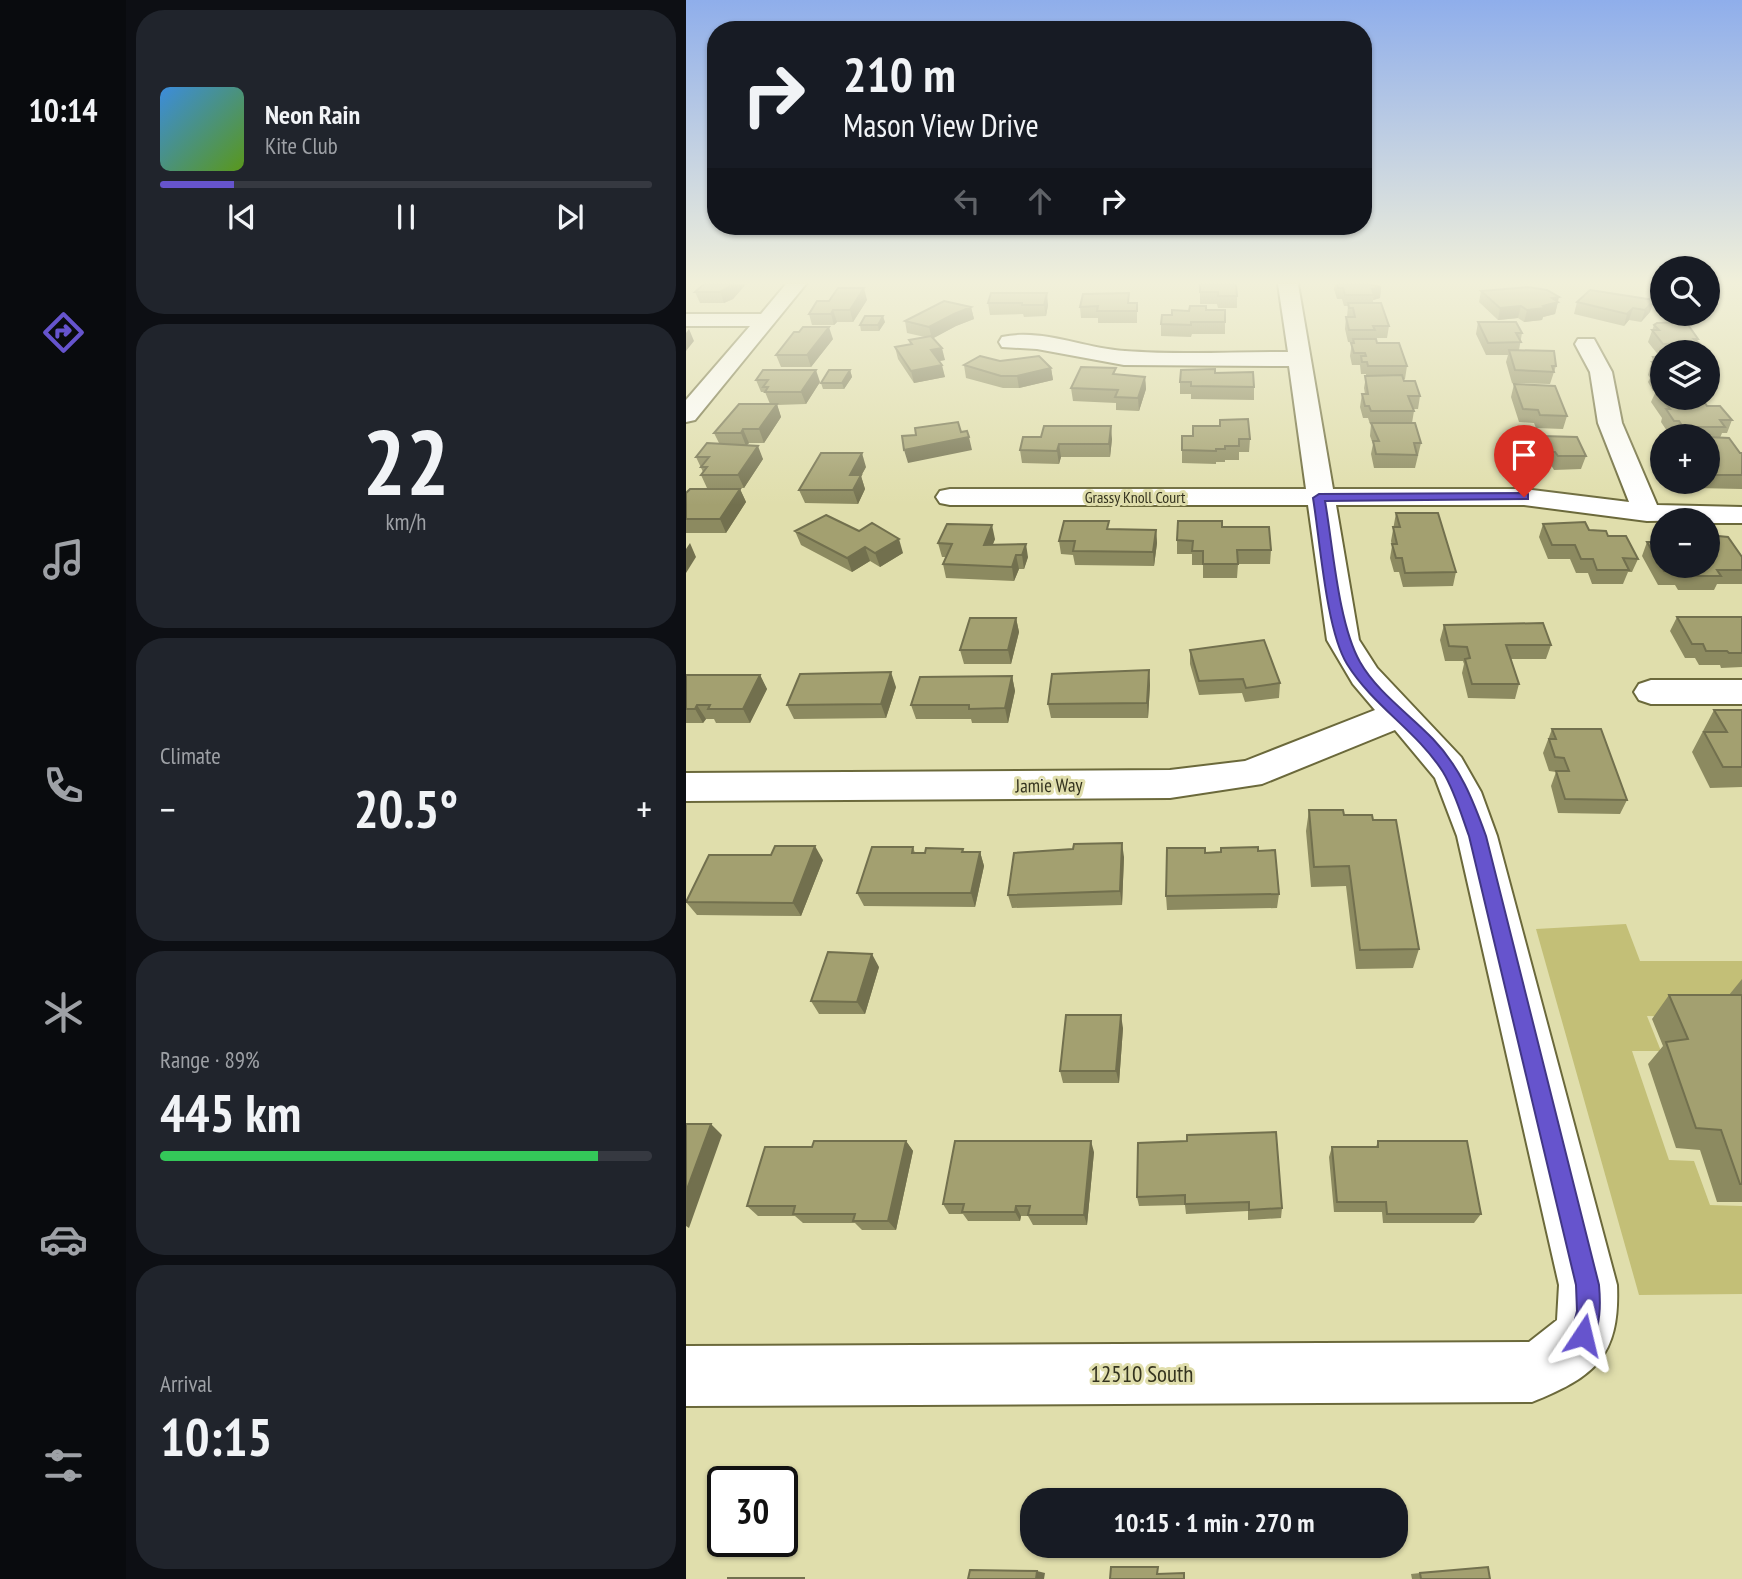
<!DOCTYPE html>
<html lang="en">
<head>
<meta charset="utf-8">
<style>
	body { margin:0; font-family:"PT Sans Narrow",sans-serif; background:#20242c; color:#f1f3f6; height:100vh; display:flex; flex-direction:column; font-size:26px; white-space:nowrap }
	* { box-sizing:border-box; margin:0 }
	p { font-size:23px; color:#9ea1a6 }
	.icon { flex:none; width:38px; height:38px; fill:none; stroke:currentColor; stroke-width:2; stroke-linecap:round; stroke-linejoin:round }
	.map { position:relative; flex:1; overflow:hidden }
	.drawer { display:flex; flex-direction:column; gap:10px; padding:10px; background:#0d0f14; width:560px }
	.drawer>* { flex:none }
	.top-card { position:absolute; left:21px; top:21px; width:665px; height:214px; border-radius:28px; box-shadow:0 2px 5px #0004; background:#171b24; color:#f1f3f6; overflow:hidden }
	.controls { position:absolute; left:964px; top:256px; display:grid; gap:14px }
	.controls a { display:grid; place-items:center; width:70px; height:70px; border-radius:50%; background:#171b24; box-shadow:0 2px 5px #0004; font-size:35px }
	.speed { position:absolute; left:21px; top:1466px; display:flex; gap:14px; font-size:35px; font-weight:700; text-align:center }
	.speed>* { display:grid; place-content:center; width:91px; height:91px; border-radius:50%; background:#171b24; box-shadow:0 2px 5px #0004; line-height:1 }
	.speed .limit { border:4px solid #111; border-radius:10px; background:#fff; color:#111 }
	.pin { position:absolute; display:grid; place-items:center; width:60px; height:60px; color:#fff; margin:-72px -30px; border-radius:50% 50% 50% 0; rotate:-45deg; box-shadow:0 0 7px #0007 }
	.pin .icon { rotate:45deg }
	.me { position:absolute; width:77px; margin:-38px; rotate:10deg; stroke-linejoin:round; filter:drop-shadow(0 0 5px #0008) }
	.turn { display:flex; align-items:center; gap:24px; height:147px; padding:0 21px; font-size:32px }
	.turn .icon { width:91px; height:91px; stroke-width:2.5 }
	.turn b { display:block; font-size:49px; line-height:60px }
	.lanes { display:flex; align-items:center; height:66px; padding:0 21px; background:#0003; justify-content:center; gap:35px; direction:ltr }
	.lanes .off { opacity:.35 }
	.big { font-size:52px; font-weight:600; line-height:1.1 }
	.drawer .card { flex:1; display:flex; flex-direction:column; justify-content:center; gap:10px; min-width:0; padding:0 24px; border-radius:28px; background:#20242c }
	.drawer .dial { align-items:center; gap:0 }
	.dial b { font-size:91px; line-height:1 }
	.song { display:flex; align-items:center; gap:21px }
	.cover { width:84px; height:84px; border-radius:10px; background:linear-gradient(135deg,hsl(210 70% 55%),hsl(90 70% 35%)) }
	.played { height:7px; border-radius:4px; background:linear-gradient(90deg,#6654cd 15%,#363941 15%) }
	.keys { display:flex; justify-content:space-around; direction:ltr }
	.heat { display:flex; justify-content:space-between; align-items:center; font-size:38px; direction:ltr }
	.charge { height:10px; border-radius:5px; background:linear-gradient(90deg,#34c759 89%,#363941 0) }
	.trip { position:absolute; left:334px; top:1488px; width:388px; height:70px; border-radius:28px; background:#171b24; box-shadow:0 2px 5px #0004; font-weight:600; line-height:70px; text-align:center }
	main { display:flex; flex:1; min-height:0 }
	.dock { display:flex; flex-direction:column; width:126px; justify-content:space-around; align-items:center; background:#090b0e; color:#9ea1a6 }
	.dock .icon { width:49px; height:49px }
	.dock .selected { color:#6654cd }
	.dock b { font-size:32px; color:#f1f3f6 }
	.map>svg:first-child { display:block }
	.green { fill:#c3bf77 }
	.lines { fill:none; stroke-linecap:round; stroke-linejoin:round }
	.minor-casing { stroke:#6b693b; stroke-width:4 }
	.minor { fill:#fff; fill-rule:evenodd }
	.wall { fill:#8c8a60 }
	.shaded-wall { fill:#72704e }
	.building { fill:#a3a070; stroke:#72704e; stroke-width:2 }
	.route { fill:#6654cd; stroke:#423785; stroke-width:2 }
	.labels { text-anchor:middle; stroke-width:6; stroke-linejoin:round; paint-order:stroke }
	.far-street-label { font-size:16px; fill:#34331f; stroke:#e0deac }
	.street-label { font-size:19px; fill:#34331f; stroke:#e0deac }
	.near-street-label { font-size:23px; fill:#34331f; stroke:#e0deac }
</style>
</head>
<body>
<main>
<nav class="dock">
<b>10:14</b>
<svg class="icon selected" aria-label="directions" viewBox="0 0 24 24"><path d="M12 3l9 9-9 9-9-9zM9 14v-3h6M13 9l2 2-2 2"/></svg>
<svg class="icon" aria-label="music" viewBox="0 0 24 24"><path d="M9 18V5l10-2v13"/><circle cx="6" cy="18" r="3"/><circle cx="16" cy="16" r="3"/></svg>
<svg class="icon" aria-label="phone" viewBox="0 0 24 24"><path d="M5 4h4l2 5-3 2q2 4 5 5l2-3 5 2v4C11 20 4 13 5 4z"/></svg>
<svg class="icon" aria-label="climate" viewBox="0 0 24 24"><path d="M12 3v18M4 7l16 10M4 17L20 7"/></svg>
<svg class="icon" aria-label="car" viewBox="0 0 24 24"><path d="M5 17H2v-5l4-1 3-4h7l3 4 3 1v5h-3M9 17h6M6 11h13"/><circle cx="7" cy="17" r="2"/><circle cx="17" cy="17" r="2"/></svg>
<svg class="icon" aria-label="filters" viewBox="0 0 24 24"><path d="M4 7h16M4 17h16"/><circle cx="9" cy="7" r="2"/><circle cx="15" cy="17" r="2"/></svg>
</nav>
<section class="drawer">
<div class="card">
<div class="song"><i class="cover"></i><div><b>Neon Rain</b><p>Kite Club</p></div></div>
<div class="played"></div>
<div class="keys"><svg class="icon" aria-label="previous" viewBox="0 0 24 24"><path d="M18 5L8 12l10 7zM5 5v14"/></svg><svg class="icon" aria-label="pause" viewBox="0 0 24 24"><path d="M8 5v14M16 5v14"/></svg><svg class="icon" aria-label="next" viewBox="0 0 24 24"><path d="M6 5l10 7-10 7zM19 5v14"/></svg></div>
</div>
<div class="card dial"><b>22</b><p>km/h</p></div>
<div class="card"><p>Climate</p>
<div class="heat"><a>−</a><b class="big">20.5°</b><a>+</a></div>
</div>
<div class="card"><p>Range · 89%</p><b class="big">445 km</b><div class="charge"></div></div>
<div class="card"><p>Arrival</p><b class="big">10:15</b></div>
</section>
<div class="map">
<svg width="1056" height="1579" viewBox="0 0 1056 1579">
	<rect width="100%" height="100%" fill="#e0deac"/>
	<path class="green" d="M940,924L954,961H1056V998L997,1017L961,1016L975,1051H946L983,1160L1008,1161L1024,1205L1056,1206V1294L953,1295L850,929Z"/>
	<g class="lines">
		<g class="minor-casing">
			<path id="minor" d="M100,284H120L9,420L0,422V400L64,326H0V314H75Z
				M592,284H612L647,489H838L943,502L912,423L904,372L889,344L892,339H908L926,372L936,423L971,505L1056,507V523H1022V520L961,521L838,505H650L673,640L691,668L775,757L795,792L811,836L931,1285C934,1357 908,1377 846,1402L0,1406V1346L843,1342L871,1320L873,1285L771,836L749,778L709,730L576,784L484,798L0,801V773L484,770L559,761L689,710L667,684L641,640L622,505H264L254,503L250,497L254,491L264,489H620L603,366L438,365L351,349L316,347L313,342L316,337C356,328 400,349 439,351C493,355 548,352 602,352Z
				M965,680H1056V704H965L953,700L948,692L953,684Z"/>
		</g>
		<use href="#minor" class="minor"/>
	</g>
	<path class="wall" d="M18,284H60L47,299L38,303H14L9,292Z
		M514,284L551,296V308H532L531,304H514Z
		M649,284H682L695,287L694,298L687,300V303L703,326L701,338H688L687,339L691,343L721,366L719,379H717L718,381L734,396L732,409H727L728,411L726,423L735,443L729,468H688L685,454L687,444L684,436L685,424H684L682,418H677L674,407L676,394H679L678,388L680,376V374H675L674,365H666L664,356L666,342H662L659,329L660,317H661L662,306H658L656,299H651L648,289Z
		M795,291L871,302H872L869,314L857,317L856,320L838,322L832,318L812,320L793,302Z
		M305,293L362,305L360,316L338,317L337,314L304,315L302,303Z
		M181,300L167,322H151L148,325H126L123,314Z
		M968,300L964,312L955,322L943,320L938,326L888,314L891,302Z
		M443,303H451V323H412V318H395L394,307Z
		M285,307L288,319L270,326L247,338L259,360L253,361L259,377L228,383L212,359L209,347L224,344L223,340L239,337L221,333L219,321Z
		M539,310V334H506L505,337L475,336V324L486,315L503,311Z
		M199,322L193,331H175L174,325Z
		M792,322L836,333L833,350L870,366L864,384L826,383L820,362L822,355H800L790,334Z
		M968,325L1012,339L1011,342L1013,343L1009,352H976V356H973L962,342Z
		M113,332L147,339L125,367H95L90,355Z
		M967,357H976V397L1021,406L1046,420L1041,433H1036L1034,438L1054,453H1056V489L1010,488L1006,481H1022V436H989L988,434H983L975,422L976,418L965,402L970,391H967L962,382L964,378L962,375Z
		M314,361L365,368L367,380L333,388H317L280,378L278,365Z
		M164,370L166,377L158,389H137L135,383Z
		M529,373L568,387V400L505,399V394H494V382Z
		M430,374L459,377L460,389L453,411L430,410V403L387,401L385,388Z
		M70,380L134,382L120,404L91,405L95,417L78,443H63L61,445L77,459L58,488H21L15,475L17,472L10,457L33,443L28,433L84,404L79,392H75Z
		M828,384L881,416L877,429L850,428L848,423L833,422L825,397Z
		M822,435L900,456L895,469L868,470L865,465L825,464L819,448Z
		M496,436L564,439L563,452H553V460H539V462H530V464L496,463Z
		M337,437L426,439L424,457H375L373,464L336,463L334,450Z
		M180,467L175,476L179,489L172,504L119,503L113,490Z
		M54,489L60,502L40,533H0V493Z
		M710,513L770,572L767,586L717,587L713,572H708L704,558L706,546L705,541Z
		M857,524L903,530L952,559L946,572H942L937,584H906L902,573H890L884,559H862L853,537Z
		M536,527L585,550L584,564H552L551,578H517V565H506V554H491V540Z
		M423,529L470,530L471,543L468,566L389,565L387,555L375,554L373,541Z
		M109,531L217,553L194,567L184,561L166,572L115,545Z
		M309,539L307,544L342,557L338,569H333L328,581L260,578L257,564L260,557H256L252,543Z
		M961,542L976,565L1056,557V584H1031L1028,590H992L989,585H972L956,556Z
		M991,617H1056V667L1035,668L1034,665H1013L1009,658H999L984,631Z
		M330,618L333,632L325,664H278L274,650Z
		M758,625L865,645L860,659H825L833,684L829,699L782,698L776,673L778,664L777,661H759L754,640Z
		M504,650L594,683L593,698L559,702L556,693L513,695L504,664Z
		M463,670L464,685L462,718H365L362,704Z
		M0,675H74L81,689L64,723H30L28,719H20L17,723H0Z
		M326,676L329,691L322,723H286L285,719H230L225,705Z
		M210,687L200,718L108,719L101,705Z
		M1028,710H1056V787L1024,788L1006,752Z
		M866,729L941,800L934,814L872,813L865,786L870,772L863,771L857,753Z
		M623,810L687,820L733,949L727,968L670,969L660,886L625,887L620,831Z
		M227,847L229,853H239L277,849L278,852H294L298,866L289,907L178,906L171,893Z
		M387,849L438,857L436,905L326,908L322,895Z
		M572,851L593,894L591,908L481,910L480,896L519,853Z
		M137,860L115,916L11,915L0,902Z
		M193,967L179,1014H133L125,1001Z
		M1056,979V1202H1031L1014,1150L990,1148L962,1064L977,1046L966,1019L983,995H1043Z
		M437,1028L433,1083H377L374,1071Z
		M220,1141L227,1151L210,1230H176L169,1223H117L109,1216H72L61,1206L126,1147Z
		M692,1141L795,1214L788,1223H697L696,1212H648L643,1157L646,1147H690Z
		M452,1143L596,1208L595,1218L562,1220V1211L500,1214L499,1205L453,1206L451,1197Z
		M408,1152L401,1225H347L342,1216H335L334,1221H282L277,1214H263L257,1204Z
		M734,1573L804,1579H726L725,1574Z"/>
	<path class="shaded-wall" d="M46,284H60L47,299L38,303L34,292Z
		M695,287L694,298L687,300L688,295L686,289Z
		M178,288L181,300L167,322L164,310Z
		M361,293L362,305L360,316L358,305Z
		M873,297L869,314L857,317L856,320L838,322L841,310L857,306L866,298Z
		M968,300L964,312L955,322L959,310Z
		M835,306L832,318L812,320L814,308Z
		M285,307L288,319L270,326L246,339L243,327L268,314Z
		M947,308L943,320L938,326L941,314Z
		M147,310L151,322L148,325L145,314Z
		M197,316L199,322L193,331L192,325Z
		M143,327L147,339L125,367L121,355Z
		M3,329L8,341L0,351V333Z
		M256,348L259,360L248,362L245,350Z
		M256,365L259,377L228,383L225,371Z
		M365,368L367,380L333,388L331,376Z
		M130,370L134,382L120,404L115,392Z
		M164,370L166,377L158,389L156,383Z
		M459,377L460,389L453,411L452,398Z
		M91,404L95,417L78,443L73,429Z
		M425,426L426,439L424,457L423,444Z
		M57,429L63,443L60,446L55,433Z
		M283,437L286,450L222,463L218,450Z
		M373,444L375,457L373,464L371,451Z
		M72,446L77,459L58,488L52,475Z
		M176,453L180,467L175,476L179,489L172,504L167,490L164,475Z
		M54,489L60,502L40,533L34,519Z
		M306,525L309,539L301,558L298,545Z
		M470,530L471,543L468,566L467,552Z
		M213,539L217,553L194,567L189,553Z
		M4,543L10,557L0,573V549Z
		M340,544L342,557L338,569L336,555Z
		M179,547L184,561L166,572L161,558Z
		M330,555L333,569L328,581L326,567Z
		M330,618L333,632L325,664L322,650Z
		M463,670L464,685L462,718L461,703Z
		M205,672L210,687L200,718L195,704Z
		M74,675L81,689L64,723L57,709Z
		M326,676L329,691L322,723L319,708Z
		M11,705L20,719L17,723L9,709Z
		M436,843L438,857L436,905L434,891Z
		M129,846L137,860L115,916L107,903Z
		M294,852L298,866L289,907L285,893Z
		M186,954L193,967L179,1014L171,1002Z
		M435,1015L437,1028L433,1083L430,1071Z
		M25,1124L36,1135L3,1228L0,1226V1192Z
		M220,1141L227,1151L210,1230L202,1221Z
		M405,1141L408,1152L401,1225L398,1215Z
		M330,1206L335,1216L334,1221L329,1212Z
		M351,1571L359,1573L358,1579H350Z"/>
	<path class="building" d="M18,284H46L42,287L34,292H9Z
		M514,284H550L551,296H532V292H514Z
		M651,284H682L695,287L686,289L688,295H659L657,288H652Z
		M842,287L861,290L873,297L866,298L872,302L857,306L859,308L841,310L835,306L814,308L795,291Z
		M152,288H178L164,310H147L145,314H123L131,301H143Z
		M904,290L968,300L959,310L947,308L941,314L891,302Z
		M305,293H361L358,305H336V303H302Z
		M443,293L442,303H451V311H411L412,306L394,307L397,294Z
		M258,301L285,307L268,314L243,327L219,321Z
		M662,303H695L703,326H687L689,330H663L660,317H669L667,308H663Z
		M504,306H520V310H539V322H505V325L475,324L476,315H486V310L503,311Z
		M179,316H197L192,325H174Z
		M792,322H830L836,333H830L835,342L802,343Z
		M1000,322L1012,339H1008L1013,343L977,344L966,330H973L968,325L971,323Z
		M117,327H143L121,355H90L108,332H113Z
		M245,336L256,348L245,350L256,365L225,371L209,347L226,344L223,340Z
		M667,339H690L691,343H713L721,366H682L681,362H676L675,356H680L679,353H668L665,343H668Z
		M823,350L868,351L870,366H866L868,372L829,370Z
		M294,356L314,361L353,356L365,368L331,376H315L278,365Z
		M967,357H976V378H972L967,370H972L966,362H970Z
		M395,367L430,368L427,374L459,377L452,398L429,397L432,390L385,388Z
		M529,369V373L567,372L568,387L505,386V382H494L495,370Z
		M77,370H130L115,392H79L82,387H77L82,380H70Z
		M143,370H164L156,383H135Z
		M716,375L718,381H729L734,396H722L728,411H685L683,406H679L676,394H682L679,376Z
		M828,384L869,386L881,416L854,415L852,410L837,409Z
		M970,390H976V397H1015L1021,406H1034L1046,420H1034L1039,427H997L993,421H988L980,409H984Z
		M53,404H91L73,429H57L55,433H28Z
		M562,419L564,439H553V446H539V449H530V451L496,450V436H507V426H534V420Z
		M272,422L275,432L281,431L283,437L218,450L216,436L230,435L229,428Z
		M685,423H729L735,443H728L731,455L690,454L687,441H693Z
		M358,426H425L423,444H373L371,451L334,450L337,437H355Z
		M822,435L891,437L900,456H872L869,452L828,451Z
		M1022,437L1043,438L1054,453H1056V475H1022Z
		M21,443L72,446L52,475H15L21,467H15L23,457H10Z
		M135,453H176L164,475H175L167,490H113Z
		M4,489H54L34,519H0V493Z
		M710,513H752L770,572L719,573L716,558H710L706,544H711L707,527H714Z
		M140,515L173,531L186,523L213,539L189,553L179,547L161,558L109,531Z
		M378,521H423L421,529L470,530L467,552L387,551L389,541H373Z
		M492,521H536V527H583L585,550H551L552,564H517V551H506L507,541L491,540Z
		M899,522L903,530L920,531L922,536H940L952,559L937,558L943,570H911L907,559H895L889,545H866L857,524Z
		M261,524L306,525L298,545L340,544L336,555H330L326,567L257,564L266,544L252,543Z
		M1022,535L1042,537L1056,557V570H1031L1035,576H999L996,571H978L961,542H976V565H1022Z
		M991,617H1056V653H1043L1041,651H1020L1017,644H1006Z
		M284,618H330L322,650H274Z
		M857,623L865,645H820L833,684H786L779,659L784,658L781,647L763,646L758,625Z
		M578,640L594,683L560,688L557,679L513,681L504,650Z
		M463,670L461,703L362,704L366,674Z
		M205,672L195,704L101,705L114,674Z
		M0,675H74L57,709H22L24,705H11L9,709H0Z
		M326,676L319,708L283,709V705H225L234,677Z
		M1028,710H1056V767H1037L1018,732H1041Z
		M866,729H915L941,800L879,799L870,771H883L878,758L869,757L863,739H870Z
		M623,810H657L658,815H686L687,820H710L733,949L674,950L663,866L628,867Z
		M436,843L434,891L322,895L328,853L387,849L388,844Z
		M89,846H129L107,903L0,902L23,855H85Z
		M186,847H227L226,853H239L240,848L277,849L276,852H294L285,893H171Z
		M572,847V851L589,850L593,894L480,896L481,848H519V853L535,852V848Z
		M142,952L186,954L171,1002L125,1001Z
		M983,995H1056V1184H1054L1035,1130L1010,1128L980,1042L1002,1039Z
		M380,1015H435L430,1071H374Z
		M0,1124H25L0,1192Z
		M590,1132L596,1208L563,1210V1202L499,1204V1195L451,1197L452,1143L501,1141V1135Z
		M128,1141H220L202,1221H167L169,1214H107L109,1206H61L79,1147H126Z
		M269,1141H405L398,1215H342L344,1206H330L329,1212H276L278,1204H257Z
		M692,1141H781L795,1214H701L700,1202H651L646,1147H692Z
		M425,1567H472L471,1574L498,1573V1579H424Z
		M802,1567L804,1579H735L734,1573Z
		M284,1570L351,1571L350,1579H282Z
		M42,1578H119L42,1579Z"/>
	<linearGradient id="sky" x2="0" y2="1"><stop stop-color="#8faeeb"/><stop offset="0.56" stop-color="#f1f0da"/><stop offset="1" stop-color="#f1f0da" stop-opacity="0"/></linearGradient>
	<rect width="1056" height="505" fill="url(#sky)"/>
	<path class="route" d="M838,493L842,494V499L639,501C647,546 652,623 674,662C691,692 723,714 747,739C774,767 787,800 800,836L913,1285C915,1307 914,1323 906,1344L897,1347L888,1344L885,1335L891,1311L890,1285L783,836C775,814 769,792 757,772C731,731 687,706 661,664C640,630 634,540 627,498L633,494Z"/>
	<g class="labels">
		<g class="far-street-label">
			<text x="449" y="503">Grassy Knoll Court</text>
		</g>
		<g class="street-label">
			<text transform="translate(363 785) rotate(-1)" y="7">Jamie Way</text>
		</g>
		<g class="near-street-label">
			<text x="456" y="1382">12510 South</text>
		</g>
	</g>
</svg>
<div class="controls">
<a><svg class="icon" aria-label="search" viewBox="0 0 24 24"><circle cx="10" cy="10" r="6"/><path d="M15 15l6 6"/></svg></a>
<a><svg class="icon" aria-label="layers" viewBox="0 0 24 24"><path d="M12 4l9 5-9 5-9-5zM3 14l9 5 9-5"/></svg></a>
<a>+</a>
<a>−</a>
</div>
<div class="speed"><div class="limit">30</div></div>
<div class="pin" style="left:838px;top:497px;background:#d93025"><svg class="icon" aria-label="arrive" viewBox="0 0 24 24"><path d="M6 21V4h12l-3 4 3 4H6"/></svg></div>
<svg class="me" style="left:897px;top:1335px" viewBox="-20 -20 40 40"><path d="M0-17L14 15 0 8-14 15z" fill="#6654cd" stroke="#fff" stroke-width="4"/></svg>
<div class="trip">10:15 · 1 min · 270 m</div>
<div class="top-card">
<div class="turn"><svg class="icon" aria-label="right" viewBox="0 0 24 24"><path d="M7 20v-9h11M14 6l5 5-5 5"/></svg><div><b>210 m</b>Mason View Drive</div></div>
<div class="lanes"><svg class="icon off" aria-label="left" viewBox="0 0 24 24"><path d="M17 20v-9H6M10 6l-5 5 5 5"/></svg><svg class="icon off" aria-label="ahead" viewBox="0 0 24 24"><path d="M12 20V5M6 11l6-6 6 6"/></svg><svg class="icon" aria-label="right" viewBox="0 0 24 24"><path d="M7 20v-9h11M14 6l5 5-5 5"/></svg></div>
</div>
</div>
</main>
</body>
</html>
